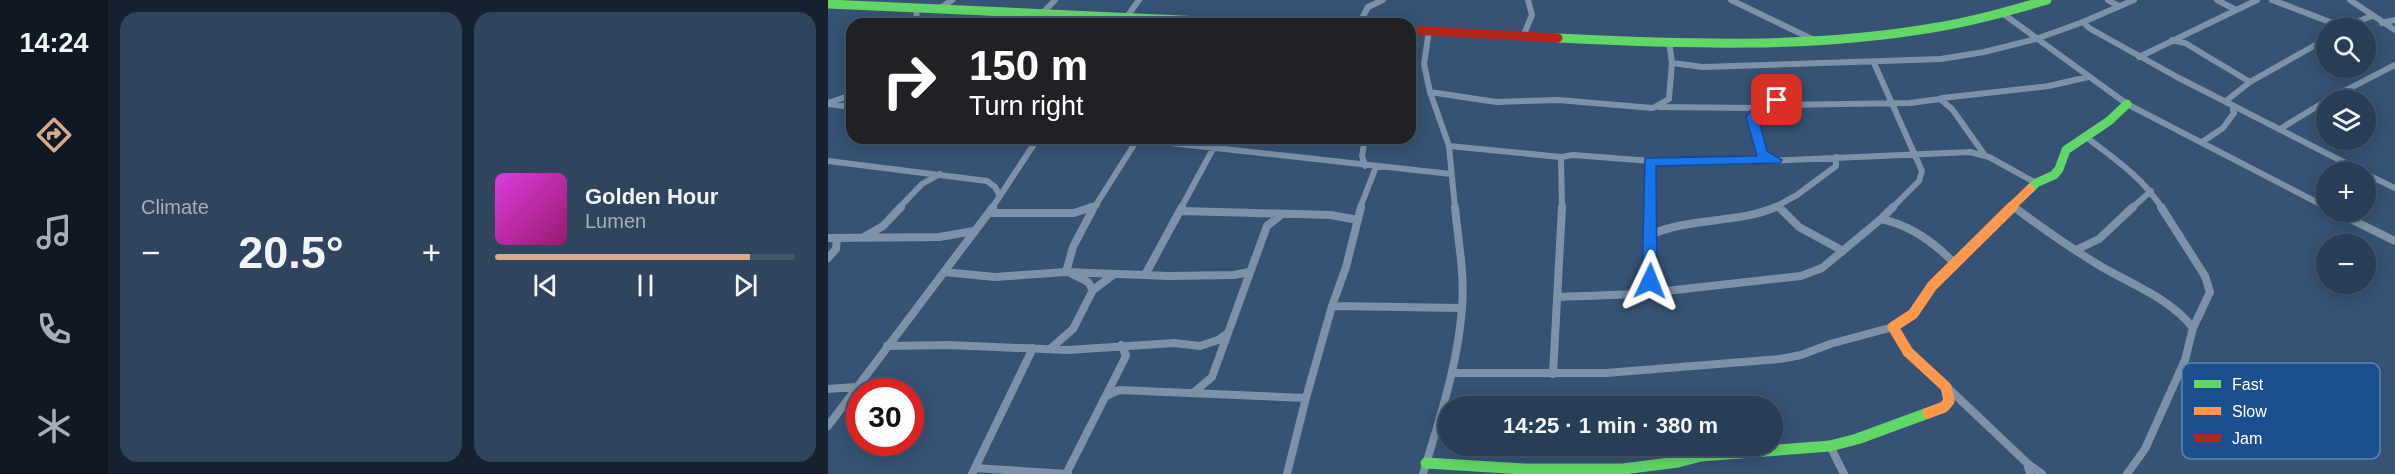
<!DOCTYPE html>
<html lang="en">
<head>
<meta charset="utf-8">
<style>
	body { margin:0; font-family:Helvetica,sans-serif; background:#30455d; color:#f1f3f6; height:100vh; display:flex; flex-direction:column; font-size:22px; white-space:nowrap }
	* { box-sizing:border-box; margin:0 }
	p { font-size:20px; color:#a5aeba }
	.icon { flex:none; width:33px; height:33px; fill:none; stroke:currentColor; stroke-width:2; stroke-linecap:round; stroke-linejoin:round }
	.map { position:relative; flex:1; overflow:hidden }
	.drawer { display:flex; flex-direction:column; gap:12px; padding:12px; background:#162230; width:720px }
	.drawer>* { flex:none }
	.banner { position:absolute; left:18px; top:18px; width:570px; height:126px; border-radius:18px; box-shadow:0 3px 15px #0003,0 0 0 2px #44576d; background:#202124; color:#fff; overflow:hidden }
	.fabs { position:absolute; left:1488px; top:18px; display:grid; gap:12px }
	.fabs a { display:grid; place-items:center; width:60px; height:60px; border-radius:50%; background:#283e57; box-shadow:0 3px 15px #0003,0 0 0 2px #44576d; font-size:30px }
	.speed { position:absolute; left:18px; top:378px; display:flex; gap:12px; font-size:30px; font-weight:700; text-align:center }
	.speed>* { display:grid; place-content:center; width:78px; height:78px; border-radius:50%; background:#283e57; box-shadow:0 3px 15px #0003,0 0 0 2px #44576d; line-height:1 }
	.speed .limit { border:9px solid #d22; background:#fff; color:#111 }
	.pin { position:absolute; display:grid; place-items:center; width:51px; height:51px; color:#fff; margin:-26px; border-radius:12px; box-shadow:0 3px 9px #0006 }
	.me { position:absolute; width:66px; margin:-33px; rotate:2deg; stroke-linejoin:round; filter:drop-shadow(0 0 4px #0008) }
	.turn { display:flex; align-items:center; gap:21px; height:126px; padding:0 24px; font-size:27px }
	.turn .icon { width:78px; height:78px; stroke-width:2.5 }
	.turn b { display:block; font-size:42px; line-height:51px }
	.big { font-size:45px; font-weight:600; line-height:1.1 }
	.drawer .card { flex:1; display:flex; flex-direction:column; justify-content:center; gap:9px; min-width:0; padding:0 21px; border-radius:18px; background:#30455d }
	.song { display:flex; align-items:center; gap:18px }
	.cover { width:72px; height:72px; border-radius:9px; background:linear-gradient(135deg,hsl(300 70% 55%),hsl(320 70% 35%)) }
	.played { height:6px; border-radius:3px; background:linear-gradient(90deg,#d6ab8b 85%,#44576d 85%) }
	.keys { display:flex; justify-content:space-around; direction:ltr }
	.heat { display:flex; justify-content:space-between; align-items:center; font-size:33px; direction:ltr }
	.drawer .tiles { flex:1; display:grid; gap:12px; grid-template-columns:repeat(2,1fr) }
	.trip { position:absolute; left:610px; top:396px; width:345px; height:60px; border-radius:30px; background:#283e57; box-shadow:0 3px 15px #0003,0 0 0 2px #44576d; font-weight:600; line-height:60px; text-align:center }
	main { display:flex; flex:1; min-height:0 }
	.dock { display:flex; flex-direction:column; width:108px; justify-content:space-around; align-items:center; background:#101923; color:#a5aeba }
	.dock .icon { width:42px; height:42px }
	.dock .active { color:#d6ab8b }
	.dock b { font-size:27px; color:#f1f3f6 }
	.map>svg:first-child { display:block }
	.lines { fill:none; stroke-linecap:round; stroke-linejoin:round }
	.street-far1 { stroke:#7d92a8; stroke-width:6 }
	.street { stroke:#7d92a8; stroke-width:8 }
	.fast-far1 { stroke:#63d668; stroke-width:9 }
	.fast { stroke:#63d668; stroke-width:11 }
	.slow-far1 { stroke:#ff974d; stroke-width:9 }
	.slow { stroke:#ff974d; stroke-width:11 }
	.jam { stroke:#b3261e; stroke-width:9 }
	.route { fill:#1a73e8; stroke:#114b97; stroke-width:1.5 }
	.key { fill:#1b4f8f; stroke:#5f84b1; stroke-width:1.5 }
	.key-label { font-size:16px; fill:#fff }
</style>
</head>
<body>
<main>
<nav class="dock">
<b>14:24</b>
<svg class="icon active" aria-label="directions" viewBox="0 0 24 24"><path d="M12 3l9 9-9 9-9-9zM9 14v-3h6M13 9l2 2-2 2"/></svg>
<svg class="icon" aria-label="music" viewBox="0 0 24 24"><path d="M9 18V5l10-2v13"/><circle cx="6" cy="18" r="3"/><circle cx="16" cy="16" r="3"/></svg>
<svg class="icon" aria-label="phone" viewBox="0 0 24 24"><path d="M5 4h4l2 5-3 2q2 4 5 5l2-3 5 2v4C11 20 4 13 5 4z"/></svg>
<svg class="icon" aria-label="climate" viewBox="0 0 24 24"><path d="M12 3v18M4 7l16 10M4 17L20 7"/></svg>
</nav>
<section class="drawer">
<div class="tiles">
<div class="card"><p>Climate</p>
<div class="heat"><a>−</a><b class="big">20.5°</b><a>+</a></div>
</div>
<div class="card">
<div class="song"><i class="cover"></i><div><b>Golden Hour</b><p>Lumen</p></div></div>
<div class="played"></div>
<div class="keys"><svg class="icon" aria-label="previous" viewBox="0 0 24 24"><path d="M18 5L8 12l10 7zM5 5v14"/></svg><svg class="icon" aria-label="pause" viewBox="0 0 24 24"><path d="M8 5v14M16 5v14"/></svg><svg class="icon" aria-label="next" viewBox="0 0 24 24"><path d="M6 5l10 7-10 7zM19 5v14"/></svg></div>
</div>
</div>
</section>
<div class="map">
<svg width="1567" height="474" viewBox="0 0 1567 474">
	<rect width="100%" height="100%" fill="#365274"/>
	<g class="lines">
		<path class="street-far1" d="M903,0L986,40
			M1280,0L1291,6
			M1306,0L1255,22L1261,28L1349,77L1535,172
			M1389,0L1408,10
			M1444,0L1515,27
			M1522,0L1567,30
			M111,9L124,0
			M1174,13L1299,104L1498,207
			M213,15L227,0
			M298,18L311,0
			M1554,23L1567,20
			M88,24L89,9
			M163,24L172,13
			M531,24L540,7L555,0
			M1513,28L1544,16
			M601,30L596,64L602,92L621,146L627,208
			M696,34L704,15L700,0
			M1344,40L1357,43L1422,82
			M1311,57L1429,0
			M844,63L875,67L1113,59L1156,52L1208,39L1255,22
			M1046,63L1094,171L1091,181L1064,208
			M602,92L668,102L730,100L825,108L841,99L844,63L841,41
			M1114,98L1221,86L1260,77
			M1499,100L1567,65
			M1398,101L1422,82L1498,39
			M0,103L24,95
			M0,104L24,107
			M947,105L1082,103L1112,99L1124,109L1156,154
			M831,107L930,108
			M1452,129L1498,101
			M1258,137C1287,159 1314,177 1334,208
			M296,138L623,174
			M537,138L534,156L537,166
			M1374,142L1395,128L1406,113L1404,105
			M621,146L733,157L734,208
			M733,157L745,155L823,161H941L1142,152L1161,157L1208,183
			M943,158L933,154L924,117L930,108L949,103L945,78
			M0,161L159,181L167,187L172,196
			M822,161V208
			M1538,174L1567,188
			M1185,206L1188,208
			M71,208L94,184L112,174
			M164,208L210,138
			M259,208L269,205
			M266,208L309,140
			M353,208L386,147
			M532,208L548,167
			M945,208L969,195L1008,166V157
			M1304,208L1323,191"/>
		<path class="street" d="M951,207L971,227L1015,251
			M1186,207C1214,228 1244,249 1274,267C1305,285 1343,299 1365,328
			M353,211L503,215L530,220
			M1508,212L1567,241
			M161,213H246L264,207
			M1053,219L1065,207
			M822,235C862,217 908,224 948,207
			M36,237L55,226L73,207
			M0,238L111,237L146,231
			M1248,250L1271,239L1305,207
			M0,258L8,249L9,238
			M116,272L167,277L238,272L341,276L406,275L421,272
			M238,272L245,247L266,207
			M244,274L260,282L265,290
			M317,275L354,207
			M811,294L973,276L994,268L1053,219C1082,225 1107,243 1127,264
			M729,297L811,294L819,287L823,261L822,207
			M504,306L634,308
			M59,346L120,345L240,350L346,343L372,346L390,340L400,333
			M222,349L245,329L265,290L285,275
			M624,373H778L952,359L973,355L1002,344L1065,327
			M725,374L734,207
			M1120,388L1199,463L1202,474
			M0,389L28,387
			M365,393L384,377L439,226L453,215
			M280,395L291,390L478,398
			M0,426L165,207
			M1002,446L1016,474
			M1199,463L1214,474
			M147,468L240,474
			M144,474L205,348
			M238,474L296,360L298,355L293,345
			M459,474L478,398L504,306L518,267L533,207
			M595,474C611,420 630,365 634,308C637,275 630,240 627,207
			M1299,474L1317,449L1357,360L1365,328L1382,292L1377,276L1333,207"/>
		<path class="fast-far1" d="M0,4L441,24
			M730,38C854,44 981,49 1104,28C1143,22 1181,11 1219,0
			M1202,189L1208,183L1226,175L1231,169L1238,150L1281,121L1299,104"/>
		<path class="fast" d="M598,463L696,469H795L850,462L873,456L1002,446L1029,439L1100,413"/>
		<path class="slow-far1" d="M1182,208L1202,189"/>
		<path class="slow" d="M1100,413L1116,407L1121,401L1118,387L1080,352L1065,327L1085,314L1104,286L1184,207"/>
		<path class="jam" d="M582,30L730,38"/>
	</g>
	<path class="route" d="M949,96L955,100L951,108L934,111L930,117L939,151L954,160L952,163L828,166L829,281L827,285H817L814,281L817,158L929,156L918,117L926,106L942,102Z"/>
	<rect x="1354" y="363" width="198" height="96" rx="9" class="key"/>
	<rect x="1366" y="380" width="27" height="8" fill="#63d668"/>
	<rect x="1366" y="407" width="27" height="8" fill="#ff974d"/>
	<rect x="1366" y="434" width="27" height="8" fill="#b3261e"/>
	<g class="key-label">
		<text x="1404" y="390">Fast</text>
		<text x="1404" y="417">Slow</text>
		<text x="1404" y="444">Jam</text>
	</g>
</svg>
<div class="fabs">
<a><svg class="icon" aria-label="search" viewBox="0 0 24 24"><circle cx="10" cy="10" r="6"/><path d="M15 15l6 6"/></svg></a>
<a><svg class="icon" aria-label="layers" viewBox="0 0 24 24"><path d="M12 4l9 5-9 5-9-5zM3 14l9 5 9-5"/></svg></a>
<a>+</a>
<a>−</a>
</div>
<div class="speed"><div class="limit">30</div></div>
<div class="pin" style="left:949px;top:100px;background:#d93025"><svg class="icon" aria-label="arrive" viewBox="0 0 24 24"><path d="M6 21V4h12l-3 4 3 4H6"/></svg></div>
<svg class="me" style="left:822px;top:281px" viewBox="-20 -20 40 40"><path d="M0-17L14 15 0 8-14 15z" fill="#1a73e8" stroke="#fff" stroke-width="4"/></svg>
<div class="trip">14:25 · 1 min · 380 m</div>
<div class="banner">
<div class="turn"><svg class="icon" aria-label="right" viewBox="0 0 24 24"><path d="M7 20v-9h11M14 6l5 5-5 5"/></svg><div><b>150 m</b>Turn right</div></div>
</div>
</div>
</main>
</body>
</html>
